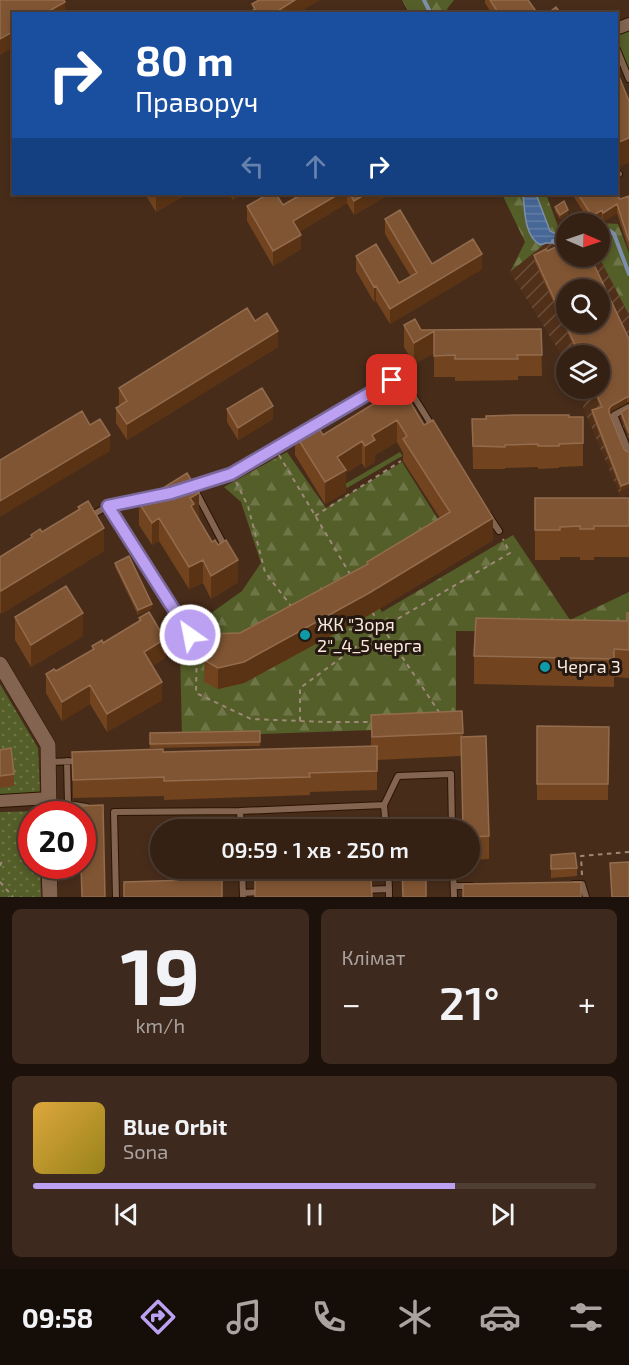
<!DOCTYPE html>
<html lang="uk">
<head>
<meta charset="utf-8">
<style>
	body { margin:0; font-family:"Exo 2",sans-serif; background:#3d291d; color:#f1f3f6; height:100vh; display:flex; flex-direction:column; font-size:22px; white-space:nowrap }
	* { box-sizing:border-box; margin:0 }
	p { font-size:20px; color:#aaa3a0 }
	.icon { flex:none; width:33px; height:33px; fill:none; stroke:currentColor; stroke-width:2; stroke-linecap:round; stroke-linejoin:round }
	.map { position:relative; height:897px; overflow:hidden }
	.sheet { display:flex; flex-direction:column; gap:12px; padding:12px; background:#1d120b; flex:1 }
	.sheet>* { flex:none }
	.top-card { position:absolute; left:12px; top:12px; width:606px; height:183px; border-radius:0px; box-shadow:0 3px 9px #0003,0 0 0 2px #4f3e34; background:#1a4fa0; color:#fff; overflow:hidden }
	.needle { width:39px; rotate:92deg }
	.buttons { position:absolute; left:556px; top:213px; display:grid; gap:12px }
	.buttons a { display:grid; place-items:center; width:54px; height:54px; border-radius:50%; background:#352114; box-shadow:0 3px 9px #0003,0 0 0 2px #4f3e34; font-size:30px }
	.speed { position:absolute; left:18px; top:801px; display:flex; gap:12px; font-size:30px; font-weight:700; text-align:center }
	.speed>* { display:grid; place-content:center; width:78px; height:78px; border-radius:50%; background:#352114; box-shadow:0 3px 9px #0003,0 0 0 2px #4f3e34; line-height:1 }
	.speed .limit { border:9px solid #d22; background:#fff; color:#111 }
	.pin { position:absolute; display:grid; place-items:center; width:51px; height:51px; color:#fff; margin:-26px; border-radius:12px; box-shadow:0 3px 9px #0006 }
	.me { position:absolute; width:66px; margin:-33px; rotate:327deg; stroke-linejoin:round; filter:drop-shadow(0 0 4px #0008) }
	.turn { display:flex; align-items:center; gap:21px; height:126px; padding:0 24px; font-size:27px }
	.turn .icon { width:78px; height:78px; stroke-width:2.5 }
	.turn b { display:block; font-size:42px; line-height:51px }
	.lanes { display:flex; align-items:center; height:57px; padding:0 24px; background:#0003; justify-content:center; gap:30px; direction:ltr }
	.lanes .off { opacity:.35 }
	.big { font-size:45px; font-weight:600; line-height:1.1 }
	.sheet .widget { flex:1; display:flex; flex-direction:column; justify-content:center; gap:9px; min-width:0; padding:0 21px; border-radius:9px; background:#3d291d }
	.sheet .dial { align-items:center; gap:0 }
	.dial b { font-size:78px; line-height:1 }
	.song { display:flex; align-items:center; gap:18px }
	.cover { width:72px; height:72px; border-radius:9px; background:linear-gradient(135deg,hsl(40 70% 55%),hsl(50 70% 35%)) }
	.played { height:6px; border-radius:3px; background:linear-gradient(90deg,#bca0f2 75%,#4f3e34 75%) }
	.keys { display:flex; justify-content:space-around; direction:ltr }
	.heat { display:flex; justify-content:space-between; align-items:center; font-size:33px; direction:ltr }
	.sheet .tiles { flex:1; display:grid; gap:12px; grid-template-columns:1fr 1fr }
	.widget:last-child { grid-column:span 2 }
	.trip { position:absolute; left:150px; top:819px; width:330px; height:60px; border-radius:30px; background:#352114; box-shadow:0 3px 9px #0003,0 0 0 2px #4f3e34; font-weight:600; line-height:60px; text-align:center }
	.dock { display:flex; height:96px; justify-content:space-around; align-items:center; background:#150d08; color:#aaa3a0 }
	.dock .icon { width:42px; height:42px }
	.dock .on { color:#bca0f2 }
	.dock b { font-size:27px; color:#f1f3f6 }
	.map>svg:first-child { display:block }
	.industrial { fill:url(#industrial-furrows); fill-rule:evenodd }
	.green { fill:url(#green-dots) }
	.forest { fill:url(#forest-firs) }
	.water { fill:url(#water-rules); stroke:#7d8eab; stroke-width:1.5 }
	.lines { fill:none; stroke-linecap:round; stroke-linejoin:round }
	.stream { stroke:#7d8eab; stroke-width:4 }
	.lane-casing { stroke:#2c1403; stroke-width:8 }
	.street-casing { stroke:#2c1403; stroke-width:14 }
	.secondary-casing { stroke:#2c1403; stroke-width:16 }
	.path { stroke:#9e8878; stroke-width:2; stroke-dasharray:4.5 4.5; stroke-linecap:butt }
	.lane { stroke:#826450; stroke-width:6 }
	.street { stroke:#826450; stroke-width:12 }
	.secondary { stroke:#826450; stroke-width:15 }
	.wall { fill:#71431e }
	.shaded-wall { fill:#5a3314 }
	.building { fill:#805533; stroke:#936c4e; stroke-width:1.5; fill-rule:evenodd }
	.route-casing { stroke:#7a689d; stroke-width:15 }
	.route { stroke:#bca0f2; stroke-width:10 }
	.culture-dot { fill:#0f9aa8; stroke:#241810; stroke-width:2 }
	.labels { text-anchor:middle; stroke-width:6; stroke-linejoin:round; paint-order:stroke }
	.poi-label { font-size:18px; fill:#fae9dd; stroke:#241810; text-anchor:start }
</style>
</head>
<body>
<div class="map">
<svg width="629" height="897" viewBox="0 0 629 897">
	<defs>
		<pattern id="industrial-furrows" width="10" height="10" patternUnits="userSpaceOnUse" patternTransform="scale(1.5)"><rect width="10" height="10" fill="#513019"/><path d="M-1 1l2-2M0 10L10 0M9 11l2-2" fill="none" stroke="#6b4e3a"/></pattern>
		<pattern id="green-dots" width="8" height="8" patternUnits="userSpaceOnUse" patternTransform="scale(1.5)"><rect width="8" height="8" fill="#545e28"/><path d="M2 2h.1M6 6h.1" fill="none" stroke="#6e7547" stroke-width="1.8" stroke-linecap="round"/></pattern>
		<pattern id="forest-firs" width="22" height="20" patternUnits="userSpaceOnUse" patternTransform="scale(1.5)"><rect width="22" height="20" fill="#545e28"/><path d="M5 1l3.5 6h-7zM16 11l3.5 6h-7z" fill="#6e7547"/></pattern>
		<pattern id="water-rules" width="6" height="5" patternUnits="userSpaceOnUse" patternTransform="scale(1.5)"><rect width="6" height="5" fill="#476796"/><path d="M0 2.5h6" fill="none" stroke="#627da4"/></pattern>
	</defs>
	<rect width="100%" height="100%" fill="#472c1a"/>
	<path class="industrial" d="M567,235V256L599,257L629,315V494L621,498L583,407L588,398L582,389L600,388V356H567V364L510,272L546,243H555L562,237ZM567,290H600V322H567Z"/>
	<path class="green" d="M0,684L38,748L40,793L0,795Z
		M40,811V814H32V866H40L41,897H0V812Z"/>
	<path class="forest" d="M402,0H454L447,9L449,13L410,14Z
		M629,27V72L617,42L616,33Z
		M502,194H546L562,237L555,243H546L510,272L525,242Z
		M601,223L618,224L629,253V315L599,257Z
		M287,452L326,508L402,462L439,521L358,573L382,612L513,535L570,620L629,592V626L607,632L456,631V727L182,737L180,650L190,635L193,626L242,591L261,563L241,502L224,487Z
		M400,452L402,456L347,488L345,484Z"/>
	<path class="water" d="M523,194H536L550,231L562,237L555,243H546L540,245C524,235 525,211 523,194Z"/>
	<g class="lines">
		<path class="stream" d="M424,0L431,14
			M600,228L607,229L614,234L629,274
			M553,241L555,243L562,237L567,235"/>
		<g class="lane-casing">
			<path id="lane" d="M616,47L629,79
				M616,171L619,174
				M395,382L414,397L434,429
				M629,407L614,415L629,452
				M310,428L381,387
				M189,487L232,474L301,433
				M196,492L226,549
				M108,506L190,635
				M489,516L499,531
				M89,517L108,506L153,497
				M67,761L68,804L87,807
				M49,762L78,761
				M384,805L386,830
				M240,811L241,830
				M25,855H32
				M242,868L243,896
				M388,868L389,889
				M453,868L454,897
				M574,884H582L586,897
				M454,886H471
				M364,890L389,889V897
				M243,893L261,892
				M116,897L114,812L240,811L384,805L398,776L451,774L452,830"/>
		</g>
		<g class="street-casing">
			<path id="street" d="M616,29L629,24
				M0,801L49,798"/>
		</g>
		<g class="secondary-casing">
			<path id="secondary" d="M0,664L48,745L49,814
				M49,866L50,897"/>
		</g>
		<path class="path" d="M279,455L350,574
			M236,482L248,506L265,572L291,606
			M315,516L401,461
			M372,612L441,715
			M340,630L382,628
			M197,641L196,693L251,719L326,722H373
			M300,721V688L382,628L510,553L503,539
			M0,866L2,861
			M582,875L581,856L629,852
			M0,882L13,897"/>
		<use href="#lane" class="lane"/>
		<use href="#street" class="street"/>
		<use href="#secondary" class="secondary"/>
	</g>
	<path class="wall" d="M485,0H528L538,14H492L485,3Z
		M616,69L629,101L619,167L616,160Z
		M145,194H185V195L156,212Z
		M229,194H244L233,200Z
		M302,194H390L354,215L347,203L299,232L301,249L273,266L247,221V206L283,205Z
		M572,194H616L620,199L629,196V250L617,213L603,222L602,219L595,224H591Z
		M555,207L568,214L560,219L555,211Z
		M385,219L432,264L482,269L390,324L376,301L374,302L356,271V256L399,283L411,277L385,234Z
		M547,251L629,339V402H627L611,411L610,413L624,449L621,491L592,415V410L600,407L594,392V388L603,383L600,381V356H578L534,260V255Z
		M255,321L278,347L127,440L116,423V408L120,405L119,404V388Z
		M404,325L421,330L541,329L542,376H518V380L455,381V377H434V353L414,364L404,347Z
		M374,385L493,540L369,615L244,683L218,689L204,682L205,634L240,633L367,564V562L440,518L403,461V453L397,442L375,455V462L365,468L362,463L346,473V492L325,504L295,455V434L323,435L374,403Z
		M629,407V438L621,417V412Z
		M227,409L273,419L238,440L227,422Z
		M583,417V466L559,467V468L538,469V467L505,468V469H473L472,419Z
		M535,498H629V557H594V560H580V557H560V560H535Z
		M139,503L199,516L197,517L238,582L211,599L203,583L189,589L159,541L152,545L139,525Z
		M78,507L104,551L1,614L0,612V557L31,538V535L42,532L78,510Z
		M115,563L152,608L138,615L115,567Z
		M629,613V678L614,677V687L474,684V656L627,621Z
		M15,617L83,636L31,667L15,640Z
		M139,618L165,658L152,666L162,700L107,732L90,704L62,721L46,693V674L56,671L92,650V646L103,643L139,621Z
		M462,711L463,737L489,836V859L470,860V830H463L461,756L377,760V790L310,792V795L164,800V796L73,798L72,752H163L371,746V715Z
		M537,726L609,727L608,800H537Z
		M260,731V746L150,748V733Z
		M0,750L14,774V786L0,788Z
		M551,855L577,868V876L551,878Z"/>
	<path class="shaded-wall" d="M295,0H320L297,14H279V10Z
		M65,2V14H44Z
		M14,31V47L0,55V39Z
		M629,138V163L619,167V142Z
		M159,194H185V195L156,212V196Z
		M233,194H244L233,200Z
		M339,194H347V203L293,236V221Z
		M366,194H390L354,215V201Z
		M617,204V213L603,222V213Z
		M568,210V214L560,219V215Z
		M602,210V219L595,224H592V216Z
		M301,235V249L273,266V251Z
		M482,254V269L390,324V309Z
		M376,286V301L374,302V287Z
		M278,331V347L127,440V424Z
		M434,331V353L414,364V343Z
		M627,397V402L611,411L609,414V409L611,406Z
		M273,406V419L238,440V428Z
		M397,420V442L375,455V462L365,468V446L372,435Z
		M110,435V451L0,517V501Z
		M362,441V463L346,473V492L325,504V482L337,457Z
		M629,483V488L621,491V486Z
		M199,493V516L194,519V527L190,498Z
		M159,518V541L152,545V523Z
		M493,518V540L369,615L244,683L218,689V668Z
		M104,528V551L1,614V591Z
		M203,560V583L189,589V567Z
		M238,560V582L211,599V576Z
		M152,604V608L138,615V610Z
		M83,613V636L31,667V645Z
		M165,639V658L144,671V652Z
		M162,682V700L107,732V714Z
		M90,685V704L62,721V702Z"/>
	<path class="building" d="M0,0H64L65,2L44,14H14V31L0,39Z
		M259,0H295L279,10L281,14H247L255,9L252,4Z
		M490,0H528L538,14H499Z
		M556,7L561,14H547Z
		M616,69L629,101V138L619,142L616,135Z
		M268,194H276L283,205L302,194H339L293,221L301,235L273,251L247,206Z
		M350,194H366L354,201Z
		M578,194H616L620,199L629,196V241L617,204L603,213L602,210L592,216Z
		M564,201L568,210L560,215L555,207Z
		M400,210L432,264L473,239L482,254L390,309L376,286L374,287L356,256L376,244L399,283L417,273L385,219Z
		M567,242V256H590L629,339V397H627L611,406L609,409V412L624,449L626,451L629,452V483L621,486L592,410L602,407L594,388H600V384L606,381L600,376V356H580L534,255L546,249L547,251ZM567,290H600V322H567Z
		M247,308L255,321L267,313L278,331L127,424L116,408L127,401L119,388Z
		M415,319L421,330L541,329L542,355H517L518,359H455V355L434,356V331L414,343L404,325Z
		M393,373L424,425L433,420L493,518L369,593L244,662L218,668L204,660L205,634L240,633L368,564L367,562L450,512L403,439L407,436L397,420L372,435L375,440L365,446L362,441L337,457L346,470L325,482L295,434L315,422L323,435L383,398L374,385Z
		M262,388L273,406L238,428L227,409Z
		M629,407V433L621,412Z
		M82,411L90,425L100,419L110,435L0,501V460Z
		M517,415H569V417H583V443L559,444V446H538V444L505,445V447L473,446L472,419H486V416Z
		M187,473L199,493L190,498L194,504L191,506L212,542L215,540L218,545L226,540L238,560L211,576L203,560L189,567L159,518L152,523L139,503Z
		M535,498H629V526H594V529H580V526L560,527V530H535Z
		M88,501L104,528L1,591L0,589V557L32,537L31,535L40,529L42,532L80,509L78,507Z
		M129,556L152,604L138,610L115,563Z
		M66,586L83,613L31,645L15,617Z
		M149,612L165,639L144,652L162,682L107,714L90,685L62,702L46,674L54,669L56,671L94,649L92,646L102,640L103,643L141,620L139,618Z
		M627,613H629V650L614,649V659L474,656L476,618L627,621Z
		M462,711L463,733L372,737L371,715Z
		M537,726L609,727L608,784H537Z
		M260,731V742L150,744V733Z
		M486,736L489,836L470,837V830H463L461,737Z
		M377,746V771L309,773L310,777L164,781V777L73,780L72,752L163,749V752Z
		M11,748L14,774L0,776V750Z
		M103,805L105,897H82L81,866H82V814H79V806Z
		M402,818H426V830H402Z
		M575,853L577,868L551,869V855Z
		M629,862V897H612L610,863Z
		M402,868H426V897H403Z
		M371,878L372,897H255V880Z
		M222,879V897H124V882Z
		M581,882V897H463V884Z"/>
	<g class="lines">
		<g class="route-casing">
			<path id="route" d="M190,635L108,506L171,493L231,474L392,380"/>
		</g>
		<use href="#route" class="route"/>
	</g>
	<g class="culture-dot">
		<circle cx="305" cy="635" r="6"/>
		<circle cx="545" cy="667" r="6"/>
	</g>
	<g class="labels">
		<g class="poi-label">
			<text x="317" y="631">ЖК "Зоря<tspan x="317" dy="21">2"_4_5 черга</tspan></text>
			<text x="557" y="673">Черга 3</text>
		</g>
	</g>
</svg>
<div class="buttons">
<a><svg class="needle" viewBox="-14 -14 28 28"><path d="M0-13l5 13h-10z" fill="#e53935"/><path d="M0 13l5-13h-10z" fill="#aaa3a0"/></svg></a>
<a><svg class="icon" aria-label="search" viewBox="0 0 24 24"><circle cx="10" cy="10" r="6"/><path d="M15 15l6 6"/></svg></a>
<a><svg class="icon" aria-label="layers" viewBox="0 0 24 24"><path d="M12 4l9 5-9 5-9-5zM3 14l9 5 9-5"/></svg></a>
</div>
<div class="speed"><div class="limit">20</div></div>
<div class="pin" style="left:392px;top:380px;background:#d93025"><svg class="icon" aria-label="arrive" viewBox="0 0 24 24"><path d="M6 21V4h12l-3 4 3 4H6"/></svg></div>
<svg class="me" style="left:190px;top:635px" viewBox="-20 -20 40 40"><circle r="17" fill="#bca0f2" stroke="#fff" stroke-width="3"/><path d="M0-11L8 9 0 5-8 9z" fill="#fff"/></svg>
<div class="trip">09:59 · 1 хв · 250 m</div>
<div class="top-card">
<div class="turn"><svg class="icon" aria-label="right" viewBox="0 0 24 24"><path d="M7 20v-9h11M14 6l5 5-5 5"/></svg><div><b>80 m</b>Праворуч</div></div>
<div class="lanes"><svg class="icon off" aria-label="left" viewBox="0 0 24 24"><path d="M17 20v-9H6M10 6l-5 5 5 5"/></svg><svg class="icon off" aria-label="ahead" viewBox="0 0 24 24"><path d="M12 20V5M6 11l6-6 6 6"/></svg><svg class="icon" aria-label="right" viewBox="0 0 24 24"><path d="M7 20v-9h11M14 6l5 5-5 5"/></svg></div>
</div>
</div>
<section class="sheet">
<div class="tiles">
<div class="widget dial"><b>19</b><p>km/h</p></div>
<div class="widget"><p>Клімат</p>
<div class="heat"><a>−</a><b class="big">21°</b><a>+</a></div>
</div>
<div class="widget">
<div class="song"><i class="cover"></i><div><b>Blue Orbit</b><p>Sona</p></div></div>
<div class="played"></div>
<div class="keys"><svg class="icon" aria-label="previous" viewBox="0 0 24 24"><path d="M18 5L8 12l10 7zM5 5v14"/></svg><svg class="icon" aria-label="pause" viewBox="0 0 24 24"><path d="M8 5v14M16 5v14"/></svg><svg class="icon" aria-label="next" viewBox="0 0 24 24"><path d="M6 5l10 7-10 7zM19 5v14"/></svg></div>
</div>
</div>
</section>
<nav class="dock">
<b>09:58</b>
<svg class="icon on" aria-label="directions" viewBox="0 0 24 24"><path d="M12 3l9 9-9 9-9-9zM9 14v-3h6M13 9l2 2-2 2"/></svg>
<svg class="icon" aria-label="music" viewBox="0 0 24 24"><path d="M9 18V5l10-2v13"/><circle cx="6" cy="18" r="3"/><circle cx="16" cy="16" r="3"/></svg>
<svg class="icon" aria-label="phone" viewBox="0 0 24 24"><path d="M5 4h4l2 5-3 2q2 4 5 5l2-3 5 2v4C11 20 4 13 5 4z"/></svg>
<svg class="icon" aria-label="climate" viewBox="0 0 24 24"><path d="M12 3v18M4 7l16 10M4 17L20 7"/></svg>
<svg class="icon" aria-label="car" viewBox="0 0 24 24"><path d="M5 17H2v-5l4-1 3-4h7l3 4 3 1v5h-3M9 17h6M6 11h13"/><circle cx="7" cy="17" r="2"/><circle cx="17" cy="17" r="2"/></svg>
<svg class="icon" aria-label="filters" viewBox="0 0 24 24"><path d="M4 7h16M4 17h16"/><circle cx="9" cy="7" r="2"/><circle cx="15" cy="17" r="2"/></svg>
</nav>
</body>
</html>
